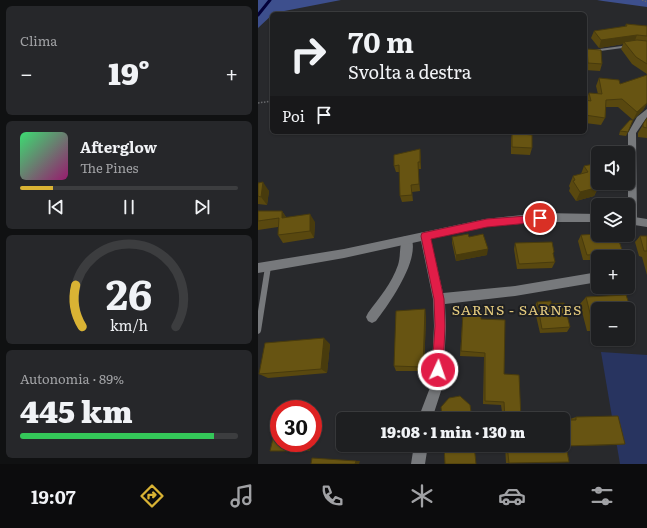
<!DOCTYPE html>
<html lang="it">
<head>
<meta charset="utf-8">
<style>
	body { margin:0; font-family:Literata,serif; background:#26272a; color:#f1f3f6; height:100vh; display:flex; flex-direction:column; font-size:15px; white-space:nowrap }
	* { box-sizing:border-box; margin:0 }
	p { font-size:13px; color:#a1a2a5 }
	.icon { flex:none; width:22px; height:22px; fill:none; stroke:currentColor; stroke-width:2; stroke-linecap:round; stroke-linejoin:round }
	.map { position:relative; flex:1; overflow:hidden }
	.side { display:flex; flex-direction:column; gap:6px; padding:6px; background:#101112; width:258px }
	.side>* { flex:none }
	.banner { position:absolute; left:12px; top:12px; width:317px; height:122px; border-radius:6px; box-shadow:0 1px 3px #0004,0 0 0 1px #3c3d3f; background:#1e1f21; color:#f1f3f6; overflow:hidden }
	.fabs { position:absolute; left:333px; top:146px; display:grid; gap:8px }
	.fabs a { display:grid; place-items:center; width:44px; height:44px; border-radius:6px; background:#1e1f21; box-shadow:0 1px 3px #0004,0 0 0 1px #3c3d3f; font-size:20px }
	.speed { position:absolute; left:12px; top:400px; display:flex; gap:8px; font-size:20px; font-weight:700; text-align:center }
	.speed>* { display:grid; place-content:center; width:52px; height:52px; border-radius:50%; background:#1e1f21; box-shadow:0 1px 3px #0004,0 0 0 1px #3c3d3f; line-height:1 }
	.speed .limit { border:6px solid #d22; background:#fff; color:#111 }
	.pin { position:absolute; display:grid; place-items:center; width:34px; height:34px; color:#fff; margin:-17px; border:2px solid #fff; border-radius:50%; box-shadow:0 1px 4px #0007 }
	.me { position:absolute; width:44px; margin:-22px; rotate:3deg; stroke-linejoin:round; filter:drop-shadow(0 0 3px #0008) }
	.turn { display:flex; align-items:center; gap:14px; height:84px; padding:0 12px; font-size:18px }
	.turn .icon { width:52px; height:52px; stroke-width:2.5 }
	.turn b { display:block; font-size:28px; line-height:34px }
	.then { display:flex; align-items:center; height:38px; padding:0 12px; background:#0003; gap:8px; font-size:15px }
	.big { font-size:30px; font-weight:800; line-height:1.1 }
	.side .tile { flex:1; display:flex; flex-direction:column; justify-content:center; gap:6px; min-width:0; padding:0 14px; border-radius:6px; background:#26272a }
	.side .dial { align-items:center; gap:0 }
	.dial svg { height:104px; overflow:visible; fill:none; stroke:#3c3d3f; stroke-width:7; stroke-linecap:round; text-anchor:middle }
	.dial text { fill:#f1f3f6; stroke:none }
	.song { display:flex; align-items:center; gap:12px }
	.cover { width:48px; height:48px; border-radius:6px; background:linear-gradient(135deg,hsl(140 70% 55%),hsl(320 70% 35%)) }
	.played { height:4px; border-radius:2px; background:linear-gradient(90deg,#d9b334 15%,#3c3d3f 15%) }
	.keys { display:flex; justify-content:space-around; direction:ltr }
	.heat { display:flex; justify-content:space-between; align-items:center; font-size:22px; direction:ltr }
	.charge { height:6px; border-radius:3px; background:linear-gradient(90deg,#34c759 89%,#3c3d3f 0) }
	.trip { position:absolute; left:78px; top:412px; width:234px; height:40px; border-radius:6px; background:#1e1f21; box-shadow:0 1px 3px #0004,0 0 0 1px #3c3d3f; font-weight:800; line-height:40px; text-align:center }
	.tabs { display:flex; height:64px; justify-content:space-around; align-items:center; background:#0c0c0d; color:#a1a2a5 }
	.tabs .icon { width:28px; height:28px }
	.tabs .current { color:#d9b334 }
	.tabs b { font-size:18px; color:#f1f3f6 }
	main { display:flex; flex:1; min-height:0 }
	.map>svg:first-child { display:block }
	.green { fill:#283460 }
	.forest { fill:#3d4f8d }
	.lines { fill:none; stroke-linecap:round; stroke-linejoin:round }
	.stream { stroke:#04013a; stroke-width:3 }
	.path { stroke:#67686b; stroke-width:1.5; stroke-dasharray:1.5 1.5; stroke-linecap:butt }
	.service { fill:#77797c; fill-rule:evenodd }
	.minor { fill:#77797c; fill-rule:evenodd }
	.tertiary { fill:#77797c; fill-rule:evenodd }
	.wall { fill:#59480f }
	.shaded-wall { fill:#483b0d }
	.building { fill:#675412; stroke:#483b0d }
	.route { fill:#e11d48; stroke:#92132f }
	.labels { text-anchor:middle; stroke-width:4; stroke-linejoin:round; paint-order:stroke }
	.quarter-label { font-size:14px; letter-spacing:1px; fill:#e5cb7f; stroke:#1e1f22 }
</style>
</head>
<body>
<main>
<section class="side">
<div class="tile"><p>Clima</p>
<div class="heat"><a>−</a><b class="big">19°</b><a>+</a></div>
</div>
<div class="tile">
<div class="song"><i class="cover"></i><div><b>Afterglow</b><p>The Pines</p></div></div>
<div class="played"></div>
<div class="keys"><svg class="icon" aria-label="previous" viewBox="0 0 24 24"><path d="M18 5L8 12l10 7zM5 5v14"/></svg><svg class="icon" aria-label="pause" viewBox="0 0 24 24"><path d="M8 5v14M16 5v14"/></svg><svg class="icon" aria-label="next" viewBox="0 0 24 24"><path d="M6 5l10 7-10 7zM19 5v14"/></svg></div>
</div>
<div class="tile dial"><svg viewBox="0 0 100 80">
<path d="M14 69A42 42 0 1 1 86 69"/>
<path d="M14 69A42 42 0 0 1 9 37" stroke="#d9b334"/>
<text x="50" y="56" font-size="32" font-weight="700">26</text>
<text x="50" y="72" font-size="11">km/h</text>
</svg></div>
<div class="tile"><p>Autonomia · 89%</p><b class="big">445 km</b><div class="charge"></div></div>
</section>
<div class="map">
<svg width="389" height="464" viewBox="0 0 389 464">
	<rect width="100%" height="100%" fill="#28292c"/>
	<path class="green" d="M343,352L389,355V464H362Z"/>
	<path class="forest" d="M0,0H83L16,13L0,28Z
		M339,0H389V7L345,1Z"/>
	<g class="lines">
		<path class="stream" d="M0,15L12,0"/>
		<path class="path" d="M384,0L389,2
			M0,103L14,101"/>
		<path class="service" d="M371,45H372V47L327,53V51Z
			M10,264L12,265L13,267L3,331L2,333L0,334V311L7,267L8,265Z"/>
		<path class="minor" d="M389,109V117L378,133L379,220L377,223L374,224L370,222V133L379,117Z
			M167,232L171,233L172,236L185,293L257,286L340,272V282L257,296L187,304L188,326L185,385L174,419H160L173,385L176,326L175,299L162,236L163,233Z
			M149,236L153,237C163,259 131,304 118,321L114,323L110,321L108,317L110,313C121,298 134,283 140,265C143,256 141,245 145,237Z
			M156,445H170L167,464H153Z"/>
		<path class="tertiary" d="M284,213L340,214V222H284L227,227L86,258L0,273V263L86,249L227,219Z
			M370,216L389,219V227L370,224Z"/>
	</g>
	<path class="wall" d="M368,24L389,26V74L374,64L363,49L365,44L341,48L333,38L336,31L367,27Z
		M329,49L344,64L342,71L327,70V55Z
		M341,78L362,84L388,105L385,110L375,120L360,107H348L347,118L343,125L327,123V100H328L331,93L340,94L338,86Z
		M389,118V138L380,137V133Z
		M362,131L370,132L368,136L361,135Z
		M254,133L274,148L272,155L253,154V140Z
		M163,156V169H160L162,191L154,192L155,201L144,202L142,196V172H138L136,166Z
		M326,166L340,183H345L343,187L340,188L336,196L318,201L311,191L312,188L311,186L315,176L323,174Z
		M0,183L11,191L9,205L0,204Z
		M0,211H24L28,217L57,222L56,238L25,243L20,235V227L0,230Z
		M323,235L365,253L362,257H340V260H325L320,241Z
		M382,236H389V275L384,257L381,256L377,242Z
		M194,237L229,255L198,261L194,243Z
		M257,243L295,255L297,262L294,268L259,269L256,249Z
		M368,295L376,319L370,324V309H340V331H329L322,304L328,297Z
		M279,302L293,304L312,327L309,332L282,333L276,307Z
		M205,311L223,319L246,374L263,419H245L243,405L225,404L226,357L202,356Z
		M168,316L166,371H138L136,366Z
		M72,344L69,373L10,378L1,374Z
		M318,417L367,444L359,445L308,446L311,462L248,463L247,445H305L313,420L312,419Z
		M21,443H53L52,451H12Z"/>
	<path class="shaded-wall" d="M379,35L376,43L366,42L365,44L341,48L343,40Z
		M389,99V104L385,110L375,120L379,112Z
		M162,149L163,156V169L162,162Z
		M340,180V183H345L343,187L340,188L336,196L318,201L322,192L336,181Z
		M5,182L11,191L9,205L3,197Z
		M24,211L29,219L24,218Z
		M52,214L57,222L56,238L52,231Z
		M230,249L229,255L198,261V255Z
		M167,309L168,316L166,371L165,367Z
		M66,338L72,344L69,373L63,369Z
		M55,410L59,411L55,432Z
		M48,443H53L52,451H47Z
		M98,461H102L101,464H97Z"/>
	<path class="building" d="M368,24L389,26V36L379,35L343,40L336,31L369,26Z
		M379,40L389,41V64L378,57L366,42Z
		M329,49L343,50L344,64L330,63Z
		M389,75V103L379,112L364,99L348,100L347,118L327,115V100L333,101L331,93L344,94L341,78L361,80L362,84Z
		M389,118V128L385,127V124Z
		M372,120H375L370,132L362,131Z
		M254,133L274,135V148L254,147Z
		M162,149V162H160L161,184L153,185L154,195L142,196L141,165L136,166V155Z
		M340,163V180L336,181L341,187L322,192L315,181L317,180L315,176L330,172L326,166Z
		M5,182L3,197L0,196V183Z
		M0,211H24V218L52,214V231L20,235L21,218L0,221Z
		M210,234L211,237L225,234L230,249L198,255L194,237Z
		M340,234V235H359L365,253L329,255L323,235Z
		M382,236H389V251H386Z
		M294,242L296,252L295,253L297,262L261,264L257,243Z
		M368,295L376,319L370,320V309H340V325H335L328,297Z
		M293,301V304L306,303L312,327L284,329L279,302Z
		M210,308L214,311L218,309L223,312V319L247,320L246,374L261,375L263,419H247L246,402L227,401V353L203,351L205,311Z
		M167,309L165,367L136,366L138,311Z
		M66,338L63,369L1,374L7,343Z
		M202,396L212,405L214,419H184L183,407L191,398Z
		M21,414V443H48L47,451H12Z
		M360,416L367,444L308,446L311,462L251,463L249,445H305V420H318V417Z
		M186,445H216L218,464H187Z
		M54,458L98,461L97,464H53Z"/>
	<path class="route" d="M282,215L286,218L282,222L229,227L173,239L186,299L187,326L185,370L184,374L180,376L176,374L174,370L177,326L176,299L163,236L164,233L229,219Z"/>
	<g class="labels">
		<g class="quarter-label">
			<text x="259" y="315">SARNS - SARNES</text>
		</g>
	</g>
</svg>
<div class="fabs">
<a><svg class="icon" aria-label="sound" viewBox="0 0 24 24"><path d="M4 9h4l5-4v14l-5-4H4zM17 9q2 3 0 6"/></svg></a>
<a><svg class="icon" aria-label="layers" viewBox="0 0 24 24"><path d="M12 4l9 5-9 5-9-5zM3 14l9 5 9-5"/></svg></a>
<a>+</a>
<a>−</a>
</div>
<div class="speed"><div class="limit">30</div></div>
<div class="pin" style="left:282px;top:218px;background:#d93025"><svg class="icon" aria-label="arrive" viewBox="0 0 24 24"><path d="M6 21V4h12l-3 4 3 4H6"/></svg></div>
<svg class="me" style="left:180px;top:370px" viewBox="-20 -20 40 40"><circle r="17" fill="#e11d48" stroke="#fff" stroke-width="3"/><path d="M0-11L8 9 0 5-8 9z" fill="#fff"/></svg>
<div class="trip">19:08 · 1 min · 130 m</div>
<div class="banner">
<div class="turn"><svg class="icon" aria-label="right" viewBox="0 0 24 24"><path d="M7 20v-9h11M14 6l5 5-5 5"/></svg><div><b>70 m</b>Svolta a destra</div></div>
<div class="then">Poi<svg class="icon" aria-label="arrive" viewBox="0 0 24 24"><path d="M6 21V4h12l-3 4 3 4H6"/></svg></div>
</div>
</div>
</main>
<nav class="tabs">
<b>19:07</b>
<svg class="icon current" aria-label="directions" viewBox="0 0 24 24"><path d="M12 3l9 9-9 9-9-9zM9 14v-3h6M13 9l2 2-2 2"/></svg>
<svg class="icon" aria-label="music" viewBox="0 0 24 24"><path d="M9 18V5l10-2v13"/><circle cx="6" cy="18" r="3"/><circle cx="16" cy="16" r="3"/></svg>
<svg class="icon" aria-label="phone" viewBox="0 0 24 24"><path d="M5 4h4l2 5-3 2q2 4 5 5l2-3 5 2v4C11 20 4 13 5 4z"/></svg>
<svg class="icon" aria-label="climate" viewBox="0 0 24 24"><path d="M12 3v18M4 7l16 10M4 17L20 7"/></svg>
<svg class="icon" aria-label="car" viewBox="0 0 24 24"><path d="M5 17H2v-5l4-1 3-4h7l3 4 3 1v5h-3M9 17h6M6 11h13"/><circle cx="7" cy="17" r="2"/><circle cx="17" cy="17" r="2"/></svg>
<svg class="icon" aria-label="filters" viewBox="0 0 24 24"><path d="M4 7h16M4 17h16"/><circle cx="9" cy="7" r="2"/><circle cx="15" cy="17" r="2"/></svg>
</nav>
</body>
</html>
